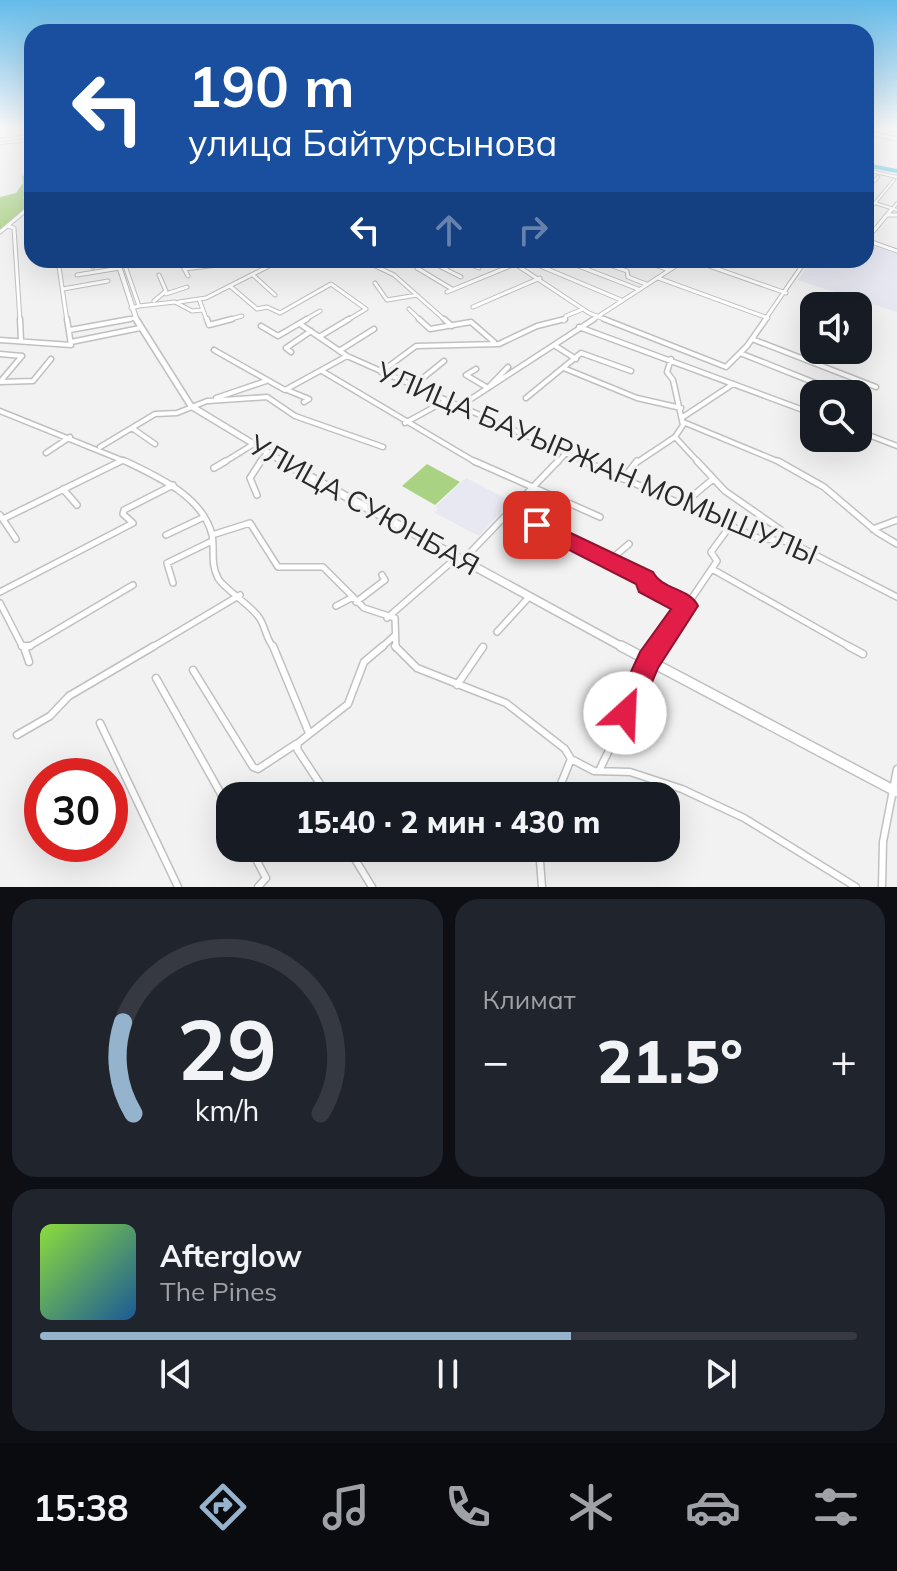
<!DOCTYPE html>
<html lang="ru">
<head>
<meta charset="utf-8">
<style>
	body { margin:0; font-family:Mulish,sans-serif; background:#20242c; color:#f1f3f6; height:100vh; display:flex; flex-direction:column; font-size:30px; white-space:nowrap }
	* { box-sizing:border-box; margin:0 }
	p { font-size:26px; color:#9ea1a6 }
	.icon { flex:none; width:44px; height:44px; fill:none; stroke:currentColor; stroke-width:2; stroke-linecap:round; stroke-linejoin:round }
	.map { position:relative; height:887px; overflow:hidden }
	.panel { display:flex; flex-direction:column; gap:12px; padding:12px; background:#0d0f14; flex:1 }
	.panel>* { flex:none }
	.top-card { position:absolute; left:24px; top:24px; width:850px; height:244px; border-radius:24px; box-shadow:0 8px 32px #0002; background:#1a4fa0; color:#fff; overflow:hidden }
	.fabs { position:absolute; left:800px; top:292px; display:grid; gap:16px }
	.fabs a { display:grid; place-items:center; width:72px; height:72px; border-radius:16px; background:#171b24; box-shadow:0 8px 32px #0002; font-size:40px }
	.speed { position:absolute; left:24px; top:758px; display:flex; gap:16px; font-size:40px; font-weight:700; text-align:center }
	.speed>* { display:grid; place-content:center; width:104px; height:104px; border-radius:50%; background:#171b24; box-shadow:0 8px 32px #0002; line-height:1 }
	.speed .limit { border:12px solid #d22; background:#fff; color:#111 }
	.pin { position:absolute; display:grid; place-items:center; width:68px; height:68px; color:#fff; margin:-34px; border-radius:16px; box-shadow:0 4px 12px #0006 }
	.me { position:absolute; width:88px; margin:-44px; rotate:25deg; stroke-linejoin:round; filter:drop-shadow(0 0 6px #0008) }
	.turn { display:flex; align-items:center; gap:28px; height:168px; padding:0 32px; font-size:36px }
	.turn .icon { width:104px; height:104px; stroke-width:2.5 }
	.turn b { display:block; font-size:56px; line-height:68px }
	.lanes { display:flex; align-items:center; height:76px; padding:0 32px; background:#0003; justify-content:center; gap:40px; direction:ltr }
	.lanes .off { opacity:.35 }
	.big { font-size:60px; font-weight:800; line-height:1.1 }
	.panel .card { flex:1; display:flex; flex-direction:column; justify-content:center; gap:12px; min-width:0; padding:0 28px; border-radius:24px; background:#20242c }
	.panel .dial { align-items:center; gap:0 }
	.dial svg { height:208px; overflow:visible; fill:none; stroke:#363941; stroke-width:7; stroke-linecap:round; text-anchor:middle }
	.dial text { fill:#f1f3f6; stroke:none }
	.song { display:flex; align-items:center; gap:24px }
	.cover { width:96px; height:96px; border-radius:12px; background:linear-gradient(135deg,hsl(90 70% 55%),hsl(210 70% 35%)) }
	.played { height:8px; border-radius:4px; background:linear-gradient(90deg,#95b3cd 65%,#363941 65%) }
	.keys { display:flex; justify-content:space-around; direction:ltr }
	.heat { display:flex; justify-content:space-between; align-items:center; font-size:44px; direction:ltr }
	.panel .tiles { flex:1; display:grid; gap:12px; grid-template-columns:1fr 1fr }
	.card:last-child { grid-column:span 2 }
	.trip { position:absolute; left:216px; top:782px; width:464px; height:80px; border-radius:24px; background:#171b24; box-shadow:0 8px 32px #0002; font-weight:800; line-height:80px; text-align:center }
	.tab-bar { display:flex; height:128px; justify-content:space-around; align-items:center; background:#090b0e; color:#9ea1a6 }
	.tab-bar .icon { width:56px; height:56px }
	.tab-bar .selected { color:#95b3cd }
	.tab-bar b { font-size:36px; color:#f1f3f6 }
	.map>svg:first-child { display:block }
	.built { fill:#e7e8f1 }
	.green { fill:#aad283 }
	.lines { fill:none; stroke-linecap:round; stroke-linejoin:round }
	.river { stroke:#3fc2e7; stroke-width:4 }
	.minor-far4-casing { stroke:#c0c0c1; stroke-width:4 }
	.minor-far3-casing { stroke:#c0c0c1; stroke-width:5 }
	.minor-far2-casing { stroke:#c0c0c1; stroke-width:7 }
	.minor-far1-casing { stroke:#c0c0c1; stroke-width:8 }
	.minor-casing { stroke:#c0c0c1; stroke-width:9 }
	.major-far4-casing { stroke:#c0c0c1; stroke-width:5 }
	.major-far3-casing { stroke:#c0c0c1; stroke-width:6 }
	.major-far2-casing { stroke:#c0c0c1; stroke-width:8 }
	.major-far1-casing { stroke:#c0c0c1; stroke-width:10 }
	.major-casing { stroke:#c0c0c1; stroke-width:12 }
	.minor-far4 { stroke:#fff; stroke-width:2 }
	.minor-far3 { stroke:#fff; stroke-width:3 }
	.minor-far2 { stroke:#fff; stroke-width:4 }
	.minor-far1 { stroke:#fff; stroke-width:5 }
	.minor { stroke:#fff; stroke-width:6 }
	.major-far4 { stroke:#fff; stroke-width:3 }
	.major-far3 { stroke:#fff; stroke-width:4 }
	.major-far2 { stroke:#fff; stroke-width:5 }
	.major-far1 { stroke:#fff; stroke-width:7 }
	.major { stroke:#fff; stroke-width:9 }
	.route { fill:#e11d48; stroke:#92132f; stroke-width:2 }
	.labels { text-anchor:middle; stroke-width:7; stroke-linejoin:round; paint-order:stroke }
	.street-label { font-size:28px; fill:#292929; stroke:#f2f2f3 }
</style>
</head>
<body>
<div class="map">
<svg width="897" height="887" viewBox="0 0 897 887">
	<rect width="100%" height="100%" fill="#f2f2f3"/>
	<path class="built" d="M866,243L897,254V312L798,280L811,260H866Z
		M466,478L511,501L479,536L435,513L438,509L435,507Z"/>
	<path class="green" d="M32,173V187L23,198L31,201L25,206L27,209L0,231V197L16,193L23,183L22,176Z
		M427,464L460,482L435,505L402,486Z"/>
	<g class="lines">
		<path class="river" d="M866,165L897,171"/>
		<g class="minor-far4-casing">
			<path id="minor-far4" d="M866,127L897,135
				M893,127L897,128
				M0,131L28,127
				M0,140L32,136
				M0,143L28,140
				M866,170L897,177
				M894,180L875,203L897,210
				M866,189L878,177
				M866,200L875,203L867,212
				M24,212L32,205
				M890,212L897,203"/>
		</g>
		<g class="minor-far3-casing">
			<path id="minor-far3" d="M866,213L869,210
				M887,215H897
				M8,226L14,228L20,321
				M0,232L26,210
				M866,240L891,210
				M866,240L897,251
				M58,260L67,321
				M91,260L93,267
				M123,260L139,306L131,308
				M180,260L188,276
				M363,260L394,275L446,321
				M427,260L461,277
				M502,260L511,264
				M526,260L621,300
				M563,260L638,289
				M595,260L627,271L628,277L646,284
				M641,260L669,270
				M692,260L786,293
				M462,261L479,268
				M417,268L452,289
				M444,268L464,260
				M184,269L218,265
				M77,275L120,268
				M253,275L275,295
				M658,278L768,318
				M375,283L387,300L417,295
				M230,286L257,309L267,307L280,313L331,284L366,309L346,321
				M63,289L108,281
				M447,292L515,264L589,313L609,321
				M166,294L187,287
				M199,299L207,321
				M154,301L166,291L159,275
				M179,302L206,298L281,260
				M139,306L175,302L192,311L203,310
				M473,307L540,278
				M409,309L421,321
				M120,321L135,318
				M224,321L242,316
				M303,321L320,311
				M564,321L566,316L583,309
				M591,321L685,260
				M764,321L806,260"/>
		</g>
		<g class="minor-far2-casing">
			<path id="minor-far2" d="M20,319L21,341
				M207,319L209,325L232,319
				M419,319L430,329L471,322L494,342
				M444,319L452,326
				M604,319L726,367L747,346L766,319
				M300,324L347,356L588,463
				M261,326L278,336L307,319
				M579,327L814,414
				M70,330L130,319
				M319,337L349,319
				M752,339L876,387
				M0,340L71,345L67,319
				M71,342L140,328
				M554,345L576,359
				M214,350L285,390L347,356
				M339,351L374,329
				M291,352L286,348L311,331
				M740,353L843,394
				M0,354L22,356
				M476,369L466,375L488,388L508,367
				M566,369L637,398L681,408
				M322,371L477,463
				M381,372L416,346L499,344L537,326L565,319
				M0,382L33,381L51,359
				M0,382L22,356
				M413,386L444,361
				M287,390L309,399L304,402
				M216,398L266,381
				M526,398L581,353L631,371
				M858,400L868,404
				M208,401L267,397L295,416L383,447
				M460,406L594,319
				M0,411L129,463
				M683,417L733,384
				M683,422L782,463
				M405,423L445,401
				M132,428L155,444
				M858,431L897,446
				M675,437L699,463
				M100,447L155,414L177,413L207,401
				M46,453L70,437
				M117,463L123,460
				M223,463L252,445
				M259,463L267,453
				M557,463L566,453
				M636,463L675,437L683,425L673,380L667,372L671,359"/>
		</g>
		<g class="minor-far1-casing">
			<path id="minor-far1" d="M125,461C156,476 203,496 212,535C215,550 210,563 218,578C222,587 249,604 258,616C266,626 265,638 274,648
				M474,461L600,517
				M584,461L758,538L790,542L897,597
				M697,461L725,491L781,530L789,540
				M778,461L824,487L877,532L897,544
				M214,468L226,461
				M623,479L637,461
				M63,489L77,505
				M257,495L250,478L261,461
				M682,505L713,479
				M511,510L645,579L647,585L687,606
				M0,515L16,539
				M3,519L121,461
				M873,529L897,520
				M166,535L202,518
				M212,535L250,523L278,567H323L364,608L395,618L396,648
				M463,560L558,461
				M610,560L629,544
				M712,569L852,648
				M173,583L167,563L212,541
				M0,592L133,523L123,514L124,510L173,485
				M356,602L385,580L382,575
				M0,603L22,646L28,647L133,585
				M336,606L353,597
				M387,618L456,558
				M497,632L529,597
				M151,648L240,595
				M381,648L394,636
				M658,648L717,561L711,552L730,526"/>
		</g>
		<g class="minor-casing">
			<path id="minor" d="M22,646H30
				M273,646L309,733
				M395,646L417,668L506,703L565,749L571,759L556,796
				M848,646L863,654
				M24,647L29,662
				M193,670L253,767L258,769L296,744
				M156,678L230,810
				M457,685L483,647
				M100,723L178,887
				M17,735L50,716L69,696L154,646
				M571,759L594,771L630,772L682,789L744,818L856,887
				M599,771L659,646
				M328,796L297,749L298,743L348,704L364,662L383,646
				M250,848L266,878L258,887
				M368,848L375,856
				M539,848L542,887
				M350,851L372,887
				M882,887L883,842L897,769"/>
		</g>
		<g class="major-far4-casing">
			<path id="major-far4" d="M866,132L897,139"/>
		</g>
		<g class="major-far3-casing">
			<path id="major-far3" d="M117,260L137,321"/>
		</g>
		<g class="major-far2-casing">
			<path id="major-far2" d="M136,319L191,406L285,463"/>
		</g>
		<g class="major-far1-casing">
			<path id="major-far1" d="M281,461L624,648"/>
		</g>
		<g class="major-casing">
			<path id="major" d="M621,646L897,792"/>
		</g>
		<use href="#minor-far4" class="minor-far4"/>
		<use href="#minor-far3" class="minor-far3"/>
		<use href="#minor-far2" class="minor-far2"/>
		<use href="#minor-far1" class="minor-far1"/>
		<use href="#minor" class="minor"/>
		<use href="#major-far4" class="major-far4"/>
		<use href="#major-far3" class="major-far3"/>
		<use href="#major-far2" class="major-far2"/>
		<use href="#major-far1" class="major-far1"/>
		<use href="#major" class="major"/>
	</g>
	<linearGradient id="sky" x2="0" y2="1"><stop stop-color="#64bae8"/><stop offset="0.51" stop-color="#f9f9fa"/><stop offset="1" stop-color="#f9f9fa" stop-opacity="0"/></linearGradient>
	<rect width="897" height="251" fill="url(#sky)"/>
	<path class="route" d="M537,517L653,572C662,590 690,588 698,606L658,668L635,722L625,726L616,722L612,713L640,652L671,609L639,592L636,584L530,530L527,525L530,519Z"/>
	<g class="labels">
		<g class="street-label">
			<text transform="translate(597 463) rotate(23)" y="10">УЛИЦА БАУЫРЖАН МОМЫШУЛЫ</text>
			<text transform="translate(364 505) rotate(29)" y="10">УЛИЦА СУЮНБАЯ</text>
		</g>
	</g>
</svg>
<div class="fabs">
<a><svg class="icon" aria-label="sound" viewBox="0 0 24 24"><path d="M4 9h4l5-4v14l-5-4H4zM17 9q2 3 0 6"/></svg></a>
<a><svg class="icon" aria-label="search" viewBox="0 0 24 24"><circle cx="10" cy="10" r="6"/><path d="M15 15l6 6"/></svg></a>
</div>
<div class="speed"><div class="limit">30</div></div>
<div class="pin" style="left:537px;top:525px;background:#d93025"><svg class="icon" aria-label="arrive" viewBox="0 0 24 24"><path d="M6 21V4h12l-3 4 3 4H6"/></svg></div>
<svg class="me" style="left:625px;top:713px" viewBox="-20 -20 40 40"><circle r="19" fill="#fff"/><path d="M0-13L10 11 0 6-10 11z" fill="#e11d48"/></svg>
<div class="trip">15:40 · 2 мин · 430 m</div>
<div class="top-card">
<div class="turn"><svg class="icon" aria-label="left" viewBox="0 0 24 24"><path d="M17 20v-9H6M10 6l-5 5 5 5"/></svg><div><b>190 m</b>улица Байтурсынова</div></div>
<div class="lanes"><svg class="icon" aria-label="left" viewBox="0 0 24 24"><path d="M17 20v-9H6M10 6l-5 5 5 5"/></svg><svg class="icon off" aria-label="ahead" viewBox="0 0 24 24"><path d="M12 20V5M6 11l6-6 6 6"/></svg><svg class="icon off" aria-label="right" viewBox="0 0 24 24"><path d="M7 20v-9h11M14 6l5 5-5 5"/></svg></div>
</div>
</div>
<section class="panel">
<div class="tiles">
<div class="card dial"><svg viewBox="0 0 100 80">
<path d="M14 69A42 42 0 1 1 86 69"/>
<path d="M14 69A42 42 0 0 1 10 34" stroke="#95b3cd"/>
<text x="50" y="56" font-size="32" font-weight="700">29</text>
<text x="50" y="72" font-size="11">km/h</text>
</svg></div>
<div class="card"><p>Климат</p>
<div class="heat"><a>−</a><b class="big">21.5°</b><a>+</a></div>
</div>
<div class="card">
<div class="song"><i class="cover"></i><div><b>Afterglow</b><p>The Pines</p></div></div>
<div class="played"></div>
<div class="keys"><svg class="icon" aria-label="previous" viewBox="0 0 24 24"><path d="M18 5L8 12l10 7zM5 5v14"/></svg><svg class="icon" aria-label="pause" viewBox="0 0 24 24"><path d="M8 5v14M16 5v14"/></svg><svg class="icon" aria-label="next" viewBox="0 0 24 24"><path d="M6 5l10 7-10 7zM19 5v14"/></svg></div>
</div>
</div>
</section>
<nav class="tab-bar">
<b>15:38</b>
<svg class="icon selected" aria-label="directions" viewBox="0 0 24 24"><path d="M12 3l9 9-9 9-9-9zM9 14v-3h6M13 9l2 2-2 2"/></svg>
<svg class="icon" aria-label="music" viewBox="0 0 24 24"><path d="M9 18V5l10-2v13"/><circle cx="6" cy="18" r="3"/><circle cx="16" cy="16" r="3"/></svg>
<svg class="icon" aria-label="phone" viewBox="0 0 24 24"><path d="M5 4h4l2 5-3 2q2 4 5 5l2-3 5 2v4C11 20 4 13 5 4z"/></svg>
<svg class="icon" aria-label="climate" viewBox="0 0 24 24"><path d="M12 3v18M4 7l16 10M4 17L20 7"/></svg>
<svg class="icon" aria-label="car" viewBox="0 0 24 24"><path d="M5 17H2v-5l4-1 3-4h7l3 4 3 1v5h-3M9 17h6M6 11h13"/><circle cx="7" cy="17" r="2"/><circle cx="17" cy="17" r="2"/></svg>
<svg class="icon" aria-label="filters" viewBox="0 0 24 24"><path d="M4 7h16M4 17h16"/><circle cx="9" cy="7" r="2"/><circle cx="15" cy="17" r="2"/></svg>
</nav>
</body>
</html>
